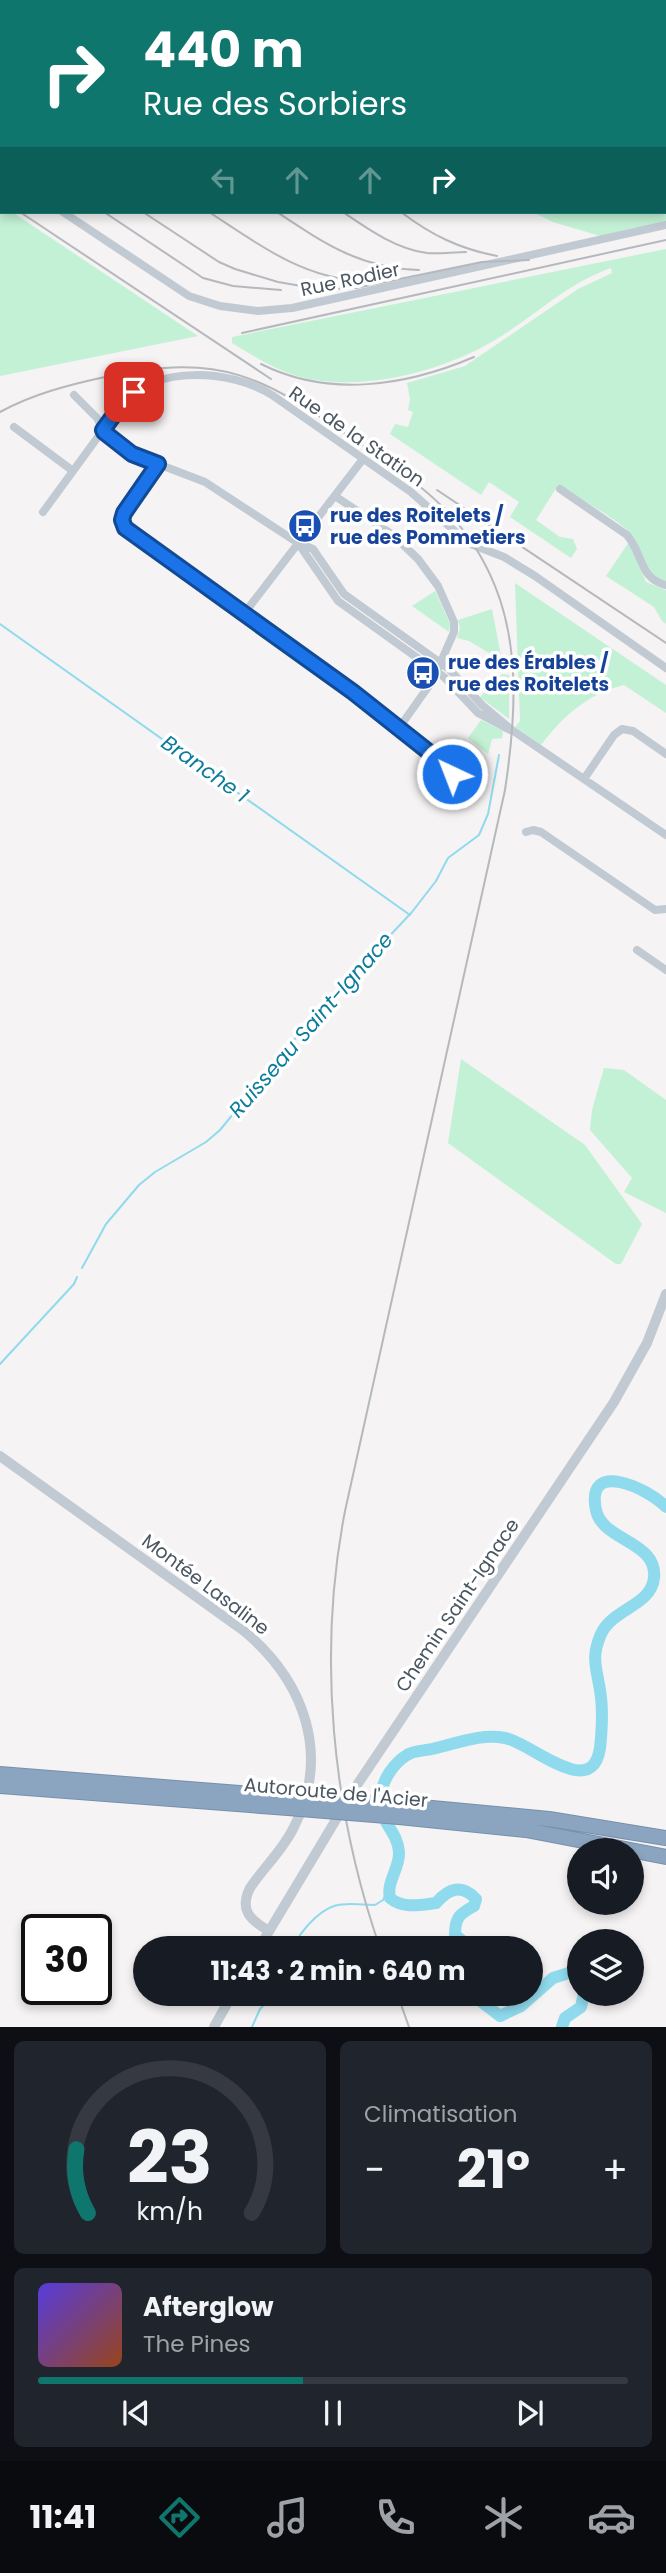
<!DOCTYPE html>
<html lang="fr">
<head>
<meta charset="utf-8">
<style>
	body { margin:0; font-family:Poppins,sans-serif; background:#20242c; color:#f1f3f6; height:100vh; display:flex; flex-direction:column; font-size:26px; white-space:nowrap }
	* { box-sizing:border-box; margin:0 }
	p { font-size:23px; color:#9ea1a6 }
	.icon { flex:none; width:38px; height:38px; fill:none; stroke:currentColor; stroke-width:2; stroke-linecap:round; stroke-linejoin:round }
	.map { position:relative; height:2027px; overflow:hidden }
	.details { display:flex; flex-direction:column; gap:14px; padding:14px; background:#0d0f14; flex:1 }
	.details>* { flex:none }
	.top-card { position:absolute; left:0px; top:0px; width:667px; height:214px; box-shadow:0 4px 10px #0003; background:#0f766e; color:#fff; overflow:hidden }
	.fabs { position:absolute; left:567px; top:1838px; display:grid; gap:14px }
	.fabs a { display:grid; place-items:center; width:77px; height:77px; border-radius:50%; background:#171b24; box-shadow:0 4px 10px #0003; font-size:35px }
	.speed { position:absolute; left:21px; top:1914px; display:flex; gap:14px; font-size:35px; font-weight:700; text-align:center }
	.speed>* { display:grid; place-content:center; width:91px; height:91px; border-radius:50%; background:#171b24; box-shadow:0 4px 10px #0003; line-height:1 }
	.speed .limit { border:4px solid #111; border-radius:10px; background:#fff; color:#111 }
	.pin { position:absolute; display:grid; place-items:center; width:60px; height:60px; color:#fff; margin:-30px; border-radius:14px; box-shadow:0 4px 10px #0006 }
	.me { position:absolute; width:77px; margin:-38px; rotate:317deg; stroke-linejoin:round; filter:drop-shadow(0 0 5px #0008) }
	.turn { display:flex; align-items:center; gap:24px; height:147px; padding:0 28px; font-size:32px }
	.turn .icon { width:91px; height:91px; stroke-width:2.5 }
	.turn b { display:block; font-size:49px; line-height:60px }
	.lanes { display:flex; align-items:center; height:66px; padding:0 28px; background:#0003; justify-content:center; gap:35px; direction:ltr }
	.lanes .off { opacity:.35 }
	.big { font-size:52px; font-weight:700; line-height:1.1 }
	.details .card { flex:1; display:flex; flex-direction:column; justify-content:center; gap:10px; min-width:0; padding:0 24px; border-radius:10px; background:#20242c }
	.details .dial { align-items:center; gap:0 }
	.dial svg { height:182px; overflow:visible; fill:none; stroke:#363941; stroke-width:7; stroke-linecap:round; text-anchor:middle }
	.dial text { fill:#f1f3f6; stroke:none }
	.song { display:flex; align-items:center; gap:21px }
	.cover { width:84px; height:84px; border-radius:10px; background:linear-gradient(135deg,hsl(250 70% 55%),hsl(20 70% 35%)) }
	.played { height:7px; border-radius:4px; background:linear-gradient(90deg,#0f766e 45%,#363941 45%) }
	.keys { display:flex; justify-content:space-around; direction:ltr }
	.heat { display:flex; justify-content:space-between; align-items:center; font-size:38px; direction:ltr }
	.details .tiles { flex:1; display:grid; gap:14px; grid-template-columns:1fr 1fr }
	.card:last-child { grid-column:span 2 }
	.trip { position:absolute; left:133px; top:1936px; width:410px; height:70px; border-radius:35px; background:#171b24; box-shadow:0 4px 10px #0003; font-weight:700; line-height:70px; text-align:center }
	.menu { display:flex; height:112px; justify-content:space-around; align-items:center; background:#090b0e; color:#9ea1a6 }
	.menu .icon { width:49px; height:49px }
	.menu .current { color:#0f766e }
	.menu b { font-size:32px; color:#f1f3f6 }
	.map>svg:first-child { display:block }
	.green { fill:#c3f1d5 }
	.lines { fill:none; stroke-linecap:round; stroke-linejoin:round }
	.stream { stroke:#90daee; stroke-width:2 }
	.river { stroke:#90daee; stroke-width:12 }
	.motorway-casing { stroke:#7690ad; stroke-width:16 }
	.minor { stroke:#c1cad2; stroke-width:8 }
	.tertiary { stroke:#c1cad2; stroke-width:10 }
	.motorway { stroke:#8ba5c1; stroke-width:14 }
	.rail { stroke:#b5b8bd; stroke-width:2 }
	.motorway-bridge-casing { stroke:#7690ad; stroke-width:16; stroke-linecap:butt }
	.motorway-bridge { stroke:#8ba5c1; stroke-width:14 }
	.route-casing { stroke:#114b97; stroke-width:18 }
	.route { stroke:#1a73e8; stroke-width:12 }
	.labels { text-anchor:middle; stroke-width:7; stroke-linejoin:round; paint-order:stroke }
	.street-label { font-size:19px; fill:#4a5661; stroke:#fff }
	.transit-label { font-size:19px; font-weight:bold; fill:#164399; stroke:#fff; text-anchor:start }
	.water-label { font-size:21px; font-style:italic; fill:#0c7c9b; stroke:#fff }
</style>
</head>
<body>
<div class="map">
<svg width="666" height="2027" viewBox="0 0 666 2027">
	<rect width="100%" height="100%" fill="#f5f3f3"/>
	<path class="green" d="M665,123L666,221L600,236L553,222L533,212H665Z
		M0,204L2,212H12L198,336L0,376Z
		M666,249V582C643,575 645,551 632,535C620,520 576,497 558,485L536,520L560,537L573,539L577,549L571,558L510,517L519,502L489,482L481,495L390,434L395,424L408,427L413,412L408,410L410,399L407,383L465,366L578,289L612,273L611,268C569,283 539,312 503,335C448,371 358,395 294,375C272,368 252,355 232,343V337Z
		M629,542L646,582L666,590V624L662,621L654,607L606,576Z
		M515,583L666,685V713L624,685C589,693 562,717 541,745L515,727L520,721Z
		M435,591L450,624L449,632L412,606Z
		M492,609L502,661L469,641L457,638L460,628L458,620Z
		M502,674L509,675V719L480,697Z
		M481,720L503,731L502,738L492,739L488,754L468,738Z
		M461,1059L585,1145L642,1224L621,1264H616L448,1143Z
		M604,1068L624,1070L666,1100V1213L624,1192L632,1178L590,1130L592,1110Z"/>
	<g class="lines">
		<path class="stream" d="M0,624L410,915
			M82,1268L106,1224L139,1185L155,1172L206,1142L220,1130L307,1024L412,912L436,881L448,858L479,835L488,814L499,755
			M0,1364L74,1284L77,1277
			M294,1948C297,1938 302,1932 309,1924C332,1899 344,1904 375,1905L383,1900L388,1890
			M252,2027L260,2009L275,1993"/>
		<path class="river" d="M471,1948L455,1935C455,1918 459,1914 474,1906L476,1899C462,1884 449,1888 436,1903C420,1905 403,1909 390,1898C386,1882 400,1868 399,1852C397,1828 377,1823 381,1794C383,1779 394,1763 407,1755C414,1750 424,1751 432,1749C456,1744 480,1733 505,1738C530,1742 592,1802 600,1748C602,1730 603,1708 600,1690C596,1666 591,1657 601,1634C612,1609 651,1606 654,1578C658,1541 602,1541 596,1510C585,1458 649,1489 666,1507
			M478,1993V1999L500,2016L521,2006L553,1978L572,1972L579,1984
			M562,2027L565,2018L581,2007L584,1993"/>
		<g class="motorway-casing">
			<path id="motorway" d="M0,1774L289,1797
				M0,1786L288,1808
				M400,1805L549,1819L666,1838
				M399,1817L526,1830L666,1857"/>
		</g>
		<path class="minor" d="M624,0L627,2
			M665,28L666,29
			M665,110H666
			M665,121H666
			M63,212L189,296L220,306L258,311L292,308L666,225
			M74,395L97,418L106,435L132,454L205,482L298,543L313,549L344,594L449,669L482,705L512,730L666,835
			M14,427L73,471
			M158,464L124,513L122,520L125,528L361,698L446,765
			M560,489L627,535C643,553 639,579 666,585
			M335,496L393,535L418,559L438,586L454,622V632L433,680L399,728
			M43,512L122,404C154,364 233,370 272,395L411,492L468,543L504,557L535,576L666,668
			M298,543L338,601L444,677L478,713L510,730
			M243,615L363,459
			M446 767a6 6 0 1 1 12 0a6 6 0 1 1-12 0Z
			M584,779L614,735L622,729L633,731L666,754
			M526,832L533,830L541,832L655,910L666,909
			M637,950L666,970"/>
		<path class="tertiary" d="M0,1456L244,1631C304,1681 331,1754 294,1827C283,1850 264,1867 250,1888C239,1910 250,1920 269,1931
			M259,1948L355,1788L614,1402L647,1343L666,1294
			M214,2027L233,1993"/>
		<use href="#motorway" class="motorway"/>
		<path class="rail" d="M93,0L96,2
			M0,116L2,117
			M0,175L2,176
			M0,193L2,195
			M20,212L271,379
			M104,212L203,278L233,286L281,290
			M143,212L219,262L235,269L278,282L319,289L356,288L482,262L529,260
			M209,212C258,244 302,278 362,281
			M277,212C325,244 360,268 419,270
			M343,212C368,229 396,249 427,253C440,254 453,252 466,252
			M401,212C431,235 460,249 497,256
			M242,333L666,240
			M261,364C329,398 406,386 474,357
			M0,412C33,394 68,385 105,377C231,350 267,381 368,449C424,486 469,521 495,586C521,650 515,723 505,790L345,1511C317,1655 332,1809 380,1948
			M437,490L666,643
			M397,1993L409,2027"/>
		<g class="motorway-bridge-casing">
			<path id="motorway-bridge" d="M289,1797L400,1805
				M288,1808L399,1817"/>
		</g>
		<use href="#motorway-bridge" class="motorway-bridge"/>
	</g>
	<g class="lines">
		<g class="route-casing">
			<path id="route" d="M134,392L122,404L103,430L104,432L132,454L158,464L124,513L122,520L125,528L353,692L444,764L455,762L458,769L452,774"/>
		</g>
		<use href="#route" class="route"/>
	</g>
	<defs>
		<g id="bus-disc" transform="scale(1.75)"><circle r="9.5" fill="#1a4fb4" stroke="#fff"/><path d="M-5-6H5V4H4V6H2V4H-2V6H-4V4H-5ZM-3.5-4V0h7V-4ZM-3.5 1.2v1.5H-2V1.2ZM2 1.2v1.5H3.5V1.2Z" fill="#fff"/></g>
	</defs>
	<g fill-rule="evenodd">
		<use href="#bus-disc" x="305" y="526"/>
		<use href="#bus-disc" x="423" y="673"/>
	</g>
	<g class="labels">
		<g class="street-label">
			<text transform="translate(350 279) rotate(-12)" y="7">Rue Rodier</text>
			<text transform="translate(357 436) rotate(35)" y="7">Rue de la Station</text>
			<text transform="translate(206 1584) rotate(37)" y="7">Montée Lasaline</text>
			<text transform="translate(457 1605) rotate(-56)" y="7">Chemin Saint-Ignace</text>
			<text transform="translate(336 1792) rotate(5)" y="7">Autoroute de l'Acier</text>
		</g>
		<g class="transit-label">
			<text x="330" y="522">rue des Roitelets /<tspan x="330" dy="22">rue des Pommetiers</tspan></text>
			<text x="448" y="669">rue des Érables /<tspan x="448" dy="22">rue des Roitelets</tspan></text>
		</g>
		<g class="water-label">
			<text transform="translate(205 769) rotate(35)" y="7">Branche 1</text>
			<text transform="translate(311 1025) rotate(-49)" y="7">Ruisseau Saint-Ignace</text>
		</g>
	</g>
</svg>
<div class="fabs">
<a><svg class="icon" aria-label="sound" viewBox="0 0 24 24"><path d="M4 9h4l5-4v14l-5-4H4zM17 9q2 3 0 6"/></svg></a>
<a><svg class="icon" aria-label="layers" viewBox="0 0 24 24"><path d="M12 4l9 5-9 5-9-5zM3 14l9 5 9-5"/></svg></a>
</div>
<div class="speed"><div class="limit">30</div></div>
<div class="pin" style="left:134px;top:392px;background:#d93025"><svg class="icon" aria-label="arrive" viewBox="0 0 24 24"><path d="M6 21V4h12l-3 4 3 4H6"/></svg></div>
<svg class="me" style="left:452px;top:774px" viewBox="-20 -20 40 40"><circle r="17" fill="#1a73e8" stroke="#fff" stroke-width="3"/><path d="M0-11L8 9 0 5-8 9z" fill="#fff"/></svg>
<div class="trip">11:43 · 2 min · 640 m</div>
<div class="top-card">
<div class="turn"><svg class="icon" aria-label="right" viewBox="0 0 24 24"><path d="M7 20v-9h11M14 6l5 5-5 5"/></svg><div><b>440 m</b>Rue des Sorbiers</div></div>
<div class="lanes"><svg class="icon off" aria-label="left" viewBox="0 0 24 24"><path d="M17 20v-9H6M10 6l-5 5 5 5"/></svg><svg class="icon off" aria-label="ahead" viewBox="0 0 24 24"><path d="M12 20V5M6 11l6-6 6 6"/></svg><svg class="icon off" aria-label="ahead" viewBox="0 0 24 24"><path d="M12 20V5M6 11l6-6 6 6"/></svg><svg class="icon" aria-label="right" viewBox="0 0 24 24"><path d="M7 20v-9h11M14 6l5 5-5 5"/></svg></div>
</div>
</div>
<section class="details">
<div class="tiles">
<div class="card dial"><svg viewBox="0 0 100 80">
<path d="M14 69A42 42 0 1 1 86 69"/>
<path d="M14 69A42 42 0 0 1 9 41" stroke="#0f766e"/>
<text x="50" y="56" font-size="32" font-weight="700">23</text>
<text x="50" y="72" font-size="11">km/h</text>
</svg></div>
<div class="card"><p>Climatisation</p>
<div class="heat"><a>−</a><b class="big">21°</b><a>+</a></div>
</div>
<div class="card">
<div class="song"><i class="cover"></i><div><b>Afterglow</b><p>The Pines</p></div></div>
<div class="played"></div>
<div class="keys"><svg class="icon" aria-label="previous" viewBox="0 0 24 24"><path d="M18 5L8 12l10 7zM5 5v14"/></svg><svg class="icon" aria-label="pause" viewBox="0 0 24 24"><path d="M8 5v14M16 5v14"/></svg><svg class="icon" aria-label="next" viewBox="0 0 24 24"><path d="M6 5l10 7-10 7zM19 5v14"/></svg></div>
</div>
</div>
</section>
<nav class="menu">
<b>11:41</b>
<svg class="icon current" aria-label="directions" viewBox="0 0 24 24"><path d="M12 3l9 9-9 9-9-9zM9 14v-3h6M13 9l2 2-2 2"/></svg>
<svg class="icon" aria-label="music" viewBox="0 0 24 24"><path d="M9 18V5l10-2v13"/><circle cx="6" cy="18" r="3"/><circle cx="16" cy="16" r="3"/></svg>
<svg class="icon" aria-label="phone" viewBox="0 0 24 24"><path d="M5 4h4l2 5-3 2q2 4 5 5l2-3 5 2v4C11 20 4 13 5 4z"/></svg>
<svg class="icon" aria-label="climate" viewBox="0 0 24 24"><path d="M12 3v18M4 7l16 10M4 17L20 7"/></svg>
<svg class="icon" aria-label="car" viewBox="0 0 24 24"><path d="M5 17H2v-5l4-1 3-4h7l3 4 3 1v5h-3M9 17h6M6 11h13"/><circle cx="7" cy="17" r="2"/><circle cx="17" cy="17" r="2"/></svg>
</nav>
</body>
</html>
